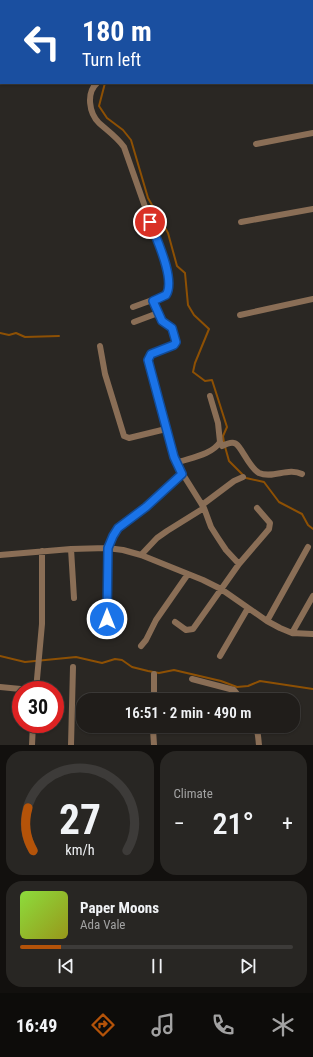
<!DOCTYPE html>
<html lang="en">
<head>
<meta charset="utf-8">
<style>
	body { margin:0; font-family:"Roboto Condensed",sans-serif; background:#282623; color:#f1f3f6; height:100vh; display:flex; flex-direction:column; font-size:15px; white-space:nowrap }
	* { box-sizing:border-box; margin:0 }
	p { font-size:13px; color:#a2a2a2 }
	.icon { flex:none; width:22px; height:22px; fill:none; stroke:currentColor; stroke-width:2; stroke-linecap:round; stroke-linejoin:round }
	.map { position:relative; height:745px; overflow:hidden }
	.drawer { display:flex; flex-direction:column; gap:6px; padding:6px; background:#12100e; flex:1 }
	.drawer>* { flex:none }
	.guide { position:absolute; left:0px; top:0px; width:313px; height:84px; box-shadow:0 1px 3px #0004,0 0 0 1px #3d3b39; background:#1a4fa0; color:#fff; overflow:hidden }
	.speed { position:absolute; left:12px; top:681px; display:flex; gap:8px; font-size:20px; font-weight:700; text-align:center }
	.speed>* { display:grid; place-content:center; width:52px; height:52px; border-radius:50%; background:#201d1a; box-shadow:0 1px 3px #0004,0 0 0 1px #3d3b39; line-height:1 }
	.speed .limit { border:6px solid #d22; background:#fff; color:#111 }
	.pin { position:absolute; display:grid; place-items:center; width:34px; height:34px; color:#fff; margin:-17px; border:2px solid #fff; border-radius:50%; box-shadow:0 1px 4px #0007 }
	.me { position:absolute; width:44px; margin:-22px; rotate:0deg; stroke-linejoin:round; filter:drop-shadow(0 0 3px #0008) }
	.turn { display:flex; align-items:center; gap:14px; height:84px; padding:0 16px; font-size:18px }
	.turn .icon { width:52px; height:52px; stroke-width:2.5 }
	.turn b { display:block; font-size:28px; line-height:34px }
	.big { font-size:30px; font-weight:600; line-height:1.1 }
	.drawer .widget { flex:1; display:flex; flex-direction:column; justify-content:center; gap:6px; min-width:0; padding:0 14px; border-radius:16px; background:#282623 }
	.drawer .dial { align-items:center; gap:0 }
	.dial svg { height:104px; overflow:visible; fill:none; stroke:#3d3b39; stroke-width:7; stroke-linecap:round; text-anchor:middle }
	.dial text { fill:#f1f3f6; stroke:none }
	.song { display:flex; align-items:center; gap:12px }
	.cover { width:48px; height:48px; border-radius:6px; background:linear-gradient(135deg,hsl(90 70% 55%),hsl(60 70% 35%)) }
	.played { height:4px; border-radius:2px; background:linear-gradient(90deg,#b45309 15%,#3d3b39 15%) }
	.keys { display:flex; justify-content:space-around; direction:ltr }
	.heat { display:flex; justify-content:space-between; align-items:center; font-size:22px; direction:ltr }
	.drawer .tiles { flex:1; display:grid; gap:6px; grid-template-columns:1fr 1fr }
	.widget:last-child { grid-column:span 2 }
	.trip { position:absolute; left:76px; top:693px; width:224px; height:40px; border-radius:16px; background:#201d1a; box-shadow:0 1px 3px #0004,0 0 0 1px #3d3b39; font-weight:600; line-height:40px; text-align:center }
	.dock { display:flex; height:64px; justify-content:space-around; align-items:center; background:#0d0c0a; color:#a2a2a2 }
	.dock .icon { width:28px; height:28px }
	.dock .active { color:#b45309 }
	.dock b { font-size:18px; color:#f1f3f6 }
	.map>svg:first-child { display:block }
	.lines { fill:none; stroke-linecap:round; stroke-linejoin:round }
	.stream { stroke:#8d5004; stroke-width:2 }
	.street { stroke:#8a6e56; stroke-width:6 }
	.route-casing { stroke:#114b97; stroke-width:10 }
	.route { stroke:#1a73e8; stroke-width:7 }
</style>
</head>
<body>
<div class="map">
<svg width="313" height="745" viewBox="0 0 313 745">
	<rect width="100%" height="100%" fill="#2a2723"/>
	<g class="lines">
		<path class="stream" d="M79,0L80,1
			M105,83L99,106L107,118L123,130L131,140L148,198L168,233L177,266L185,273L188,305L194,315L209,329L195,363L193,372L205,381L212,380L227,427L223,436L224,443L229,461L246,478L264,482L279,502L302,514L308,525L313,529
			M0,333L9,335L16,333L25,337L59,336
			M0,656L25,662L76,657L102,663L115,659L122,660L132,667L148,671L159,673L174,670L221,681L237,687L248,686L260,681L313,689"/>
		<path class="street" d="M277,0L278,1
			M312,36L313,37
			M97,83C86,93 89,113 99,123C108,131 117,137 124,147L169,275V288L166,295L133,307
			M256,144L313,133
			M241,222L313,209
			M153,301L161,321L172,328L176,342L174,345L151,354L148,360L166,429L174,457L179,468L204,508L211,527L218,538L226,550L239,564
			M240,315L313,299
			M134,322L158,313
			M100,346L105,374L124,436L129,438L166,429
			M210,396L218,423L220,442L222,446C226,444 230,442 234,443C241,444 248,467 259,473C273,479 288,467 302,474
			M176,463C189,458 212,455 220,442
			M202,505L234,481L243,477
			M71,549L74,598
			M0,555L71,549L107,548L123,550L141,555L203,580L221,589L267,621L280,628L292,633L313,634
			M141,555L157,538L167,531L204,508
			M267,621L308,547
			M175,622L186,630L193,629L239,564L269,529L270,523L257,508
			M107,633V548L118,528L146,507L182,474
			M292,633L313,596
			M141,646L146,640L156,620L188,574
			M220,656L248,608
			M192,679L234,690L238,695V700
			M0,687L31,690
			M36,690L42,624V551
			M154,700V674
			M253,726C259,731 258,738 259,745
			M32,745L33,724
			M71,745L73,667
			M154,745L153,729H194L229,726"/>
	</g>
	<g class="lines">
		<g class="route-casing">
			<path id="route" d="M107,619L108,548L113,536L118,528L146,507L182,474L174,457L148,360L151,354L174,345L176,342L172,328L162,321L153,301L166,295C176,280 156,238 150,222"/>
		</g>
		<use href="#route" class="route"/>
	</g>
</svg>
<div class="speed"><div class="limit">30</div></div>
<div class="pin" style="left:150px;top:222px;background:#d93025"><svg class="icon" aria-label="arrive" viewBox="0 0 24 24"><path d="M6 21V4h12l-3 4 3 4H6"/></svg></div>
<svg class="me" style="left:107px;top:619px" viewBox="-20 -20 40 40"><circle r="17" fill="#1a73e8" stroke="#fff" stroke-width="3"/><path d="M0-11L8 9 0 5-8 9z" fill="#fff"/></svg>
<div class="trip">16:51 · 2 min · 490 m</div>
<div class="guide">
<div class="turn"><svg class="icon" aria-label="left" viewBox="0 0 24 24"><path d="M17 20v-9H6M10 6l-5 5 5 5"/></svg><div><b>180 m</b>Turn left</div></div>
</div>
</div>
<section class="drawer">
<div class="tiles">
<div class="widget dial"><svg viewBox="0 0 100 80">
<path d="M14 69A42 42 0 1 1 86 69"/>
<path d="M14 69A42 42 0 0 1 10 36" stroke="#b45309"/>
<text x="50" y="56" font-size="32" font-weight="700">27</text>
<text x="50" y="72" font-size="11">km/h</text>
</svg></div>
<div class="widget"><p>Climate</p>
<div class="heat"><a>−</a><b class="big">21°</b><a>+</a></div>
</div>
<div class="widget">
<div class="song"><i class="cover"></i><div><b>Paper Moons</b><p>Ada Vale</p></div></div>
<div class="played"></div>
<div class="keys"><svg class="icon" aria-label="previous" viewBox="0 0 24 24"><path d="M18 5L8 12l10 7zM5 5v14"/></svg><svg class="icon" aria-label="pause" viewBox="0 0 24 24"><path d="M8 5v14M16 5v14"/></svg><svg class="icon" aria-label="next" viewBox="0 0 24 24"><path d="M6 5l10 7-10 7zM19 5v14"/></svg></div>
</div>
</div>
</section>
<nav class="dock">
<b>16:49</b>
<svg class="icon active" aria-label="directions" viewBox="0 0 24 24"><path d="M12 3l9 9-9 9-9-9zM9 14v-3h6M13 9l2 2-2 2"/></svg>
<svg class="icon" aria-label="music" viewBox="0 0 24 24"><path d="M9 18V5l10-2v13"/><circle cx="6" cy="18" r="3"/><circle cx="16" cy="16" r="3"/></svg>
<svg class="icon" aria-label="phone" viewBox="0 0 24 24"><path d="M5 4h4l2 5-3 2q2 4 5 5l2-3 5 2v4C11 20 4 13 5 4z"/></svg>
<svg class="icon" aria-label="climate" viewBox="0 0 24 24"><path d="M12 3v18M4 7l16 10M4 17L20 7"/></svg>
</nav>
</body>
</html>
